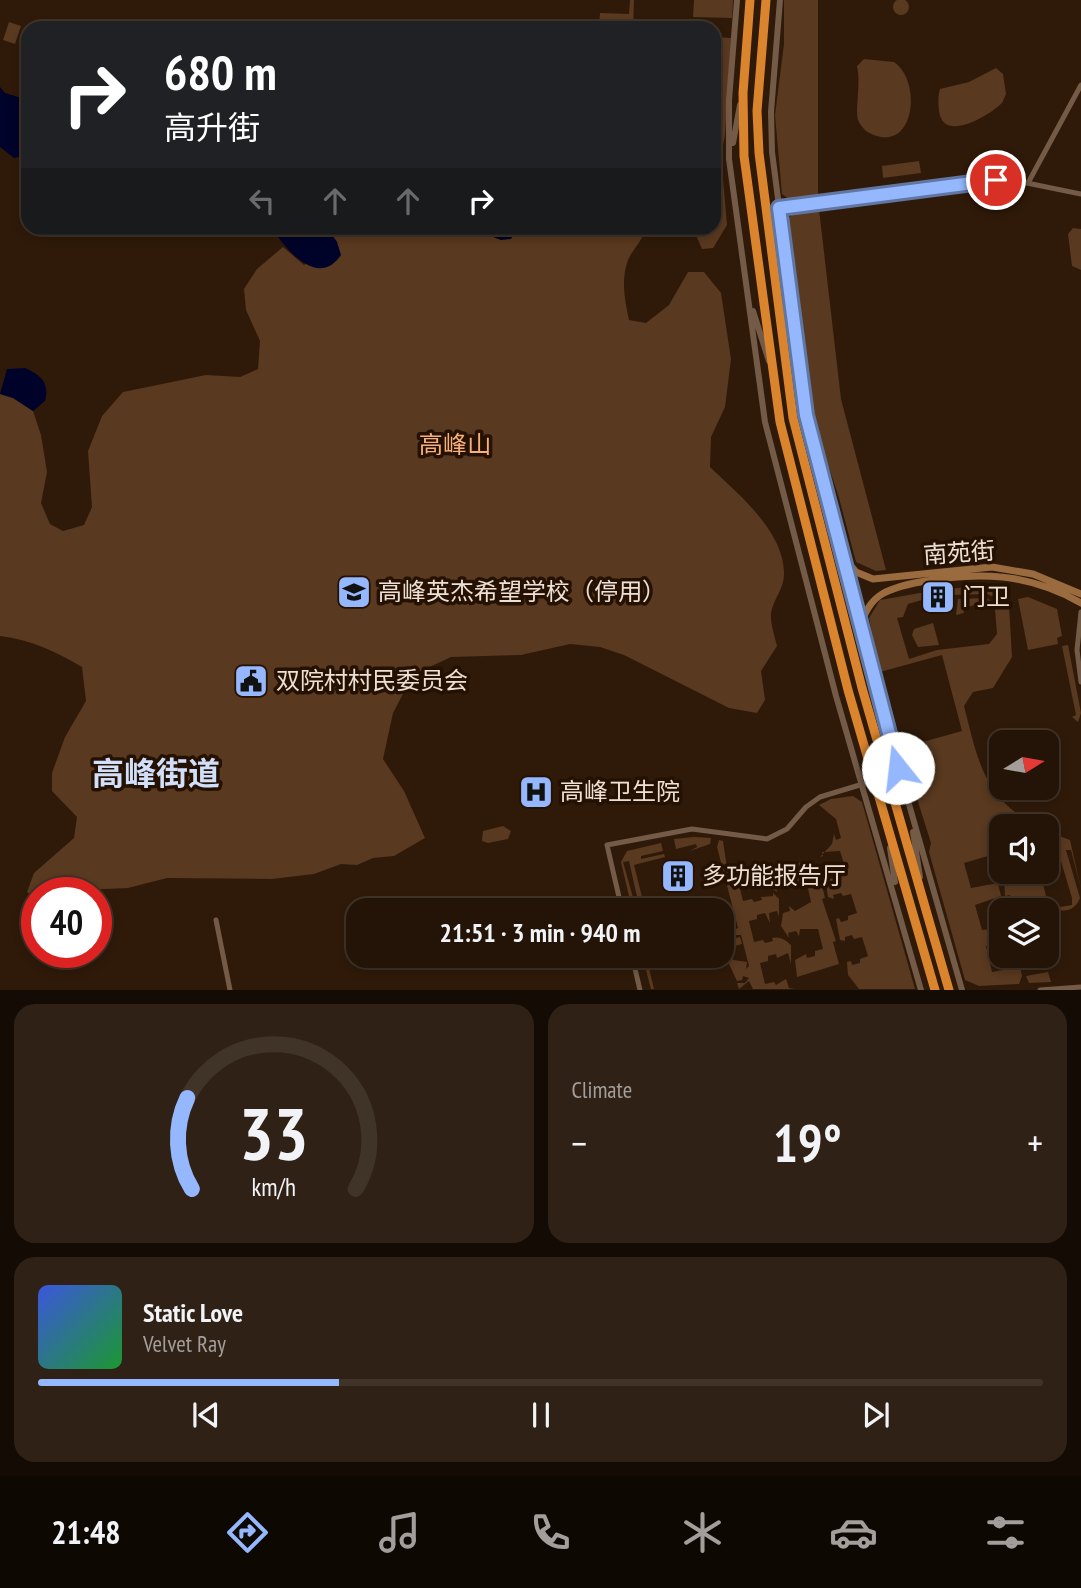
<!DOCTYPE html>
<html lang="en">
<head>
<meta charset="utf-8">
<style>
	body { margin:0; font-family:"PT Sans Narrow","Noto Sans SC",sans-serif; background:#2f2115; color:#f1f3f6; height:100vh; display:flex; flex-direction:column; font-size:26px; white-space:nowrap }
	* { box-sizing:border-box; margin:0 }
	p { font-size:23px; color:#a39e9b }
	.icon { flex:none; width:38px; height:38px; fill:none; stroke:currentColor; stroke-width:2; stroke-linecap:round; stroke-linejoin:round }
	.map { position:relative; height:990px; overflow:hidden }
	.details { display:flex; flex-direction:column; gap:14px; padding:14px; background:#130b04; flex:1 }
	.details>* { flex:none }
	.guide { position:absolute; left:21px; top:21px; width:700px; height:214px; border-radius:21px; box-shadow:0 4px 10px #0003,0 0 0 2px #403328; background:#202124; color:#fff; overflow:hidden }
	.needle { width:46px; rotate:79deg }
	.fabs { position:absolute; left:989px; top:730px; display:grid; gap:14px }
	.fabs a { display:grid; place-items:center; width:70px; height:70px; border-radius:14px; background:#231407; box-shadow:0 4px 10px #0003,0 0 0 2px #403328; font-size:35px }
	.speed { position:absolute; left:21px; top:877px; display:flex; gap:14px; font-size:35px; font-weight:700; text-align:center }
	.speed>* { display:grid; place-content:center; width:91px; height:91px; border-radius:50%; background:#231407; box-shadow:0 4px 10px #0003,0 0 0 2px #403328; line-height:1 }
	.speed .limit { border:10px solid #d22; background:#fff; color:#111 }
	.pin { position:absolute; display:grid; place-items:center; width:60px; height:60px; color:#fff; margin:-30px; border:4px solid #fff; border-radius:50%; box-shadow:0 2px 7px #0007 }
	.me { position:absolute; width:77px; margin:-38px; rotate:344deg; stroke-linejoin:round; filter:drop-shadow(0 0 5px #0008) }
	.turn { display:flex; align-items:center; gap:24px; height:147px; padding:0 28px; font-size:32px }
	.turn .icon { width:91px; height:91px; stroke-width:2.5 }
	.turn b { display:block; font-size:49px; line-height:60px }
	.lanes { display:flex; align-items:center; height:66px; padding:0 28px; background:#0003; justify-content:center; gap:35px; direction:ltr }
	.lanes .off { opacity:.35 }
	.big { font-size:52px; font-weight:800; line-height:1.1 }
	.details .widget { flex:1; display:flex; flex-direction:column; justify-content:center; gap:10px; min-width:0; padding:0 24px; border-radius:21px; background:#2f2115 }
	.details .dial { align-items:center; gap:0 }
	.dial svg { height:182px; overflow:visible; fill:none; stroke:#403328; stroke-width:7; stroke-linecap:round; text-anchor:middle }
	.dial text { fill:#f1f3f6; stroke:none }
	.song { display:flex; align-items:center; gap:21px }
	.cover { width:84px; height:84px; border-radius:10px; background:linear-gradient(135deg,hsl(230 70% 55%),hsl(130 70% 35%)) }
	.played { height:7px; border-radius:4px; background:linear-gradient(90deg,#94b7fd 30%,#403328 30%) }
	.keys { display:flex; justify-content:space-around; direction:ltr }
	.heat { display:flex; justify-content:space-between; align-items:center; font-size:38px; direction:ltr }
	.details .tiles { flex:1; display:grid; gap:14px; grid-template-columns:1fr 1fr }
	.widget:last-child { grid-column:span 2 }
	.trip { position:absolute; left:346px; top:898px; width:388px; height:70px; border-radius:21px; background:#231407; box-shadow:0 4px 10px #0003,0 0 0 2px #403328; font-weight:800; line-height:70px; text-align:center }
	.tab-bar { display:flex; height:112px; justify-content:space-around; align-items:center; background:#0e0803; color:#a39e9b }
	.tab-bar .icon { width:49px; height:49px }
	.tab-bar .active { color:#94b7fd }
	.tab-bar b { font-size:32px; color:#f1f3f6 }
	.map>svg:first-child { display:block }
	.green { fill:#59391f }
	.water { fill:#000329 }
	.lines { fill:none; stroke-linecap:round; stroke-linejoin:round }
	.minor { stroke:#735b48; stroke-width:5 }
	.tertiary { stroke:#735b48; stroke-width:6 }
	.secondary { stroke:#9a6b3e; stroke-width:7 }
	.trunk { stroke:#da842d; stroke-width:9 }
	.route-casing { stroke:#6077a4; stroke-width:18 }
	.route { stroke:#94b7fd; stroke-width:12 }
	.labels { text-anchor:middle; stroke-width:7; stroke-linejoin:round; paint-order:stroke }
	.park-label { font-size:24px; fill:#f7b178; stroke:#251102 }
	.street-label { font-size:24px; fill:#eddfd4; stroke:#251102 }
	.poi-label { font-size:24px; fill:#eddfd4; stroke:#251102; text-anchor:start }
	.district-label { font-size:32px; font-weight:bold; fill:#d1dffa; stroke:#251102 }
</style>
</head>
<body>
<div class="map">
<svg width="1081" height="990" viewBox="0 0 1081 990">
	<rect width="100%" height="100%" fill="#2f1a09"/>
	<path class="green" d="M893 7a8 8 0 1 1 16 0a8 8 0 1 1-16 0Z
		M630,0H634L633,28H599L600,13L629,14Z
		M694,0H733L732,18L693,17Z
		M784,0H818V195L789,199L782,194L775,115L784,44Z
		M9,22L21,26L15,44L3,40Z
		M714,37L731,38L725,135L721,156L727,225L713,248L702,249L693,228H714Z
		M864,59L894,62C922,81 915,151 874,135C867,133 861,127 858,120C855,110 861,83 857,66Z
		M996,68L1003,74L1006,94L1002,103C990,115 943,144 939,111C938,103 938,96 940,89L969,82Z
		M919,161L921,173L883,178L882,166Z
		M819,209L841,399L886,570L876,571L856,562L839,498L812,416L786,220L795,212Z
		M327,228H471L501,240L516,228H645C643,242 631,250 627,263C621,282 625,301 629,320L646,323L669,305L688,272H704L721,293L731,359L725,407L711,437L710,467C737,493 783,530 784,572C785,588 773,599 771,613C770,623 775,637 777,646L761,671L765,700L757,713L729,708L624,655L600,647L570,644L521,655L451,657L421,671L405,690L393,713L383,759L404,791L425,838L394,856L373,858L357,865L341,864L314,874L272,879L167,878L128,888L37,892V899L27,892L34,873L74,838L77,817L52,791V773L65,737L86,701L82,667C55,651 31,640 0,636V394L13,398L33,411L41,435L47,472L41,503L50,524L63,531L84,525L92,507L88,451L102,416L123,392L206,375L240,377L258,369L260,341L246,310L244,289L257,269L283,247L304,265L337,242Z
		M1073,228L1081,229V270L1072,266L1068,234Z
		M978,586L1008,588L1012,657L993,688L973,692L964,706C978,760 983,798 1037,826H1001V862L998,853L964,863L971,888L998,883L1001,896L975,905L982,930L1001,928V940L986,946L992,972L1020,967L1022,976L1019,984L979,986L965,980L929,852L931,843L901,748L962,731L942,655L880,672L869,618L880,600L937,590L939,595L908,604L903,617L897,618L909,659L937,650L989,644L997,634L994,597L987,594L951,595L949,589Z
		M1028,597L1057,609L1062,636L1057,638L1058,644L1028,650L1018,599Z
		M987,598L991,601L989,608L977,611L975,605L963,608L964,613L956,615L958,599Z
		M933,623L939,645L918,647L912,635L914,629Z
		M1068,645L1081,713L1078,722L1072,717L1076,715L1062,646Z
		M853,796L862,802L915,989H859L848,975L847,962L851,961L852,965L860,963V959L868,956L862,937L854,939L852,935L845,937V941L840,940L836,919L839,918L841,922L848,920V916L857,913L851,894L843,896L841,893L833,895L834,899L828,897L825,876H828L829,879L837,878V873L846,870L840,851L822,852L823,856L820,857L832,844L834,834L836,840L841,838L836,819L819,805L831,799Z
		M503,826L511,831L508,839L488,843L482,841L483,831Z
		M1046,831L1070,840L1081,889L1071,850H1066L1080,898C1076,909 1065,914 1054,908L1072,905V898L1057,848L1047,853Z
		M694,837L711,838L710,844L690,851L697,847L696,844L676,849L674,839Z
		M719,840L723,841L727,868L733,866L742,873L753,872L738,880L743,901L752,899L754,902L762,900L761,897L773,896V893L779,899V917L777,911L769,913L770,923L765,913L757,915V919L749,921L754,942L763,940L765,943L773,941L772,938C779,936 785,939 791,945V964L788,953L777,958L776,954L768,956V961L760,963L765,984L774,982L776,985L786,979L789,988L795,989H753L749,981L739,989L737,983H745L749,978L743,976L742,980L737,981L729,964L726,941L740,937L742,944L730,947L733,960L747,962L746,969L749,966L741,935H736L734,930L738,928L717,847Z
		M661,843L663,851L641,856V859L664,854L665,857L634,865L643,901L650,899L652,910H640L629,861L623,862L636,908L632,909L621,862L627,851Z
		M806,861L812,862L817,881H821L825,898L822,899L836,941L833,942L839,964L797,977L795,960L806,954L807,958L815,956V951L823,949L818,929H800L799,936L796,931L788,933L789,938L781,926L783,913L790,911L789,906L795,911L811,902L807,884H797L795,880L787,882L788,886L776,887L777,892L771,887L766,870L768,873Z
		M1020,872H1038L1041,876L1036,878L1035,874L1026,878L1028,884L1042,880L1056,936L1050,947L1047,946L1046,910H1014L1010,895L1005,896L1004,878Z
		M646,956H664L666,963L661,964L660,959L648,964L654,989H651L643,959Z
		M1048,972L1051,982L1029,983L1026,976Z"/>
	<path class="water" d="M0,87L5,93L28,100V155L14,158L0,147Z
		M272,228H327L337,242L341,255C318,289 285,249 272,228Z
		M471,228H516L517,229L511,239L501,240Z
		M25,368C41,375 50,383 45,401L33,411L13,398L0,394L7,369Z"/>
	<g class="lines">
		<path class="minor" d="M1028,183L1081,85
			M779,208L974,181H1017L1081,194
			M1081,612L1077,650L1081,682
			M622,910L607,845L692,829L767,839L787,829L806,807L820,797L863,784
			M216,920L230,990
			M632,956L640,990
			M1040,990L1081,987"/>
		<path class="tertiary" d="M737,0L729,100V159L765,422L836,696L921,990
			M780,0L771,112L772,152L806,415L875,685L962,990
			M733,143L740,105
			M782,310L795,353
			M753,311L769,361
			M913,832L920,877
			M890,848L895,882"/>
		<path class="secondary" d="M844,558L856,572L873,579L992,567L1033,574L1081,594
			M861,626C869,593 890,588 920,582C978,571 1029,573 1081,603"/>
		<path class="trunk" d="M750,0L743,93L744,156L780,422L848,690L935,990
			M766,0L757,111L759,153L793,418L862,688L949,990"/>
	</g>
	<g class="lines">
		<g class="route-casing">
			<path id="route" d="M898,768L806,415L779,208L996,180"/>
		</g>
		<use href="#route" class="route"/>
	</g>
	<defs>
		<g id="school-square" transform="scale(1.75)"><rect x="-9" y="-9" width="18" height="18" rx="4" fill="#94b7fd" stroke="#251102"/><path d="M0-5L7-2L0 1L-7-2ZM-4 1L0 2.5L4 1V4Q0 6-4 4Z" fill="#111"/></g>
		<g id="building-square" transform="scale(1.75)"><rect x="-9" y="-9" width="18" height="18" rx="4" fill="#94b7fd" stroke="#251102"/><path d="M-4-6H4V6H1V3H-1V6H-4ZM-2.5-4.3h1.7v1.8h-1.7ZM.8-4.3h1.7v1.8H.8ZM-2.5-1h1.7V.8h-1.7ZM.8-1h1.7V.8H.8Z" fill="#111"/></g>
		<g id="civic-square" transform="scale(1.75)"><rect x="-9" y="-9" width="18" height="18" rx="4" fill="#94b7fd" stroke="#251102"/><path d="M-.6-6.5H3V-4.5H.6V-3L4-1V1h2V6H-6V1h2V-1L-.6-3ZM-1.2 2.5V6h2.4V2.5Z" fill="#111"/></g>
		<g id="hospital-square" transform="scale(1.75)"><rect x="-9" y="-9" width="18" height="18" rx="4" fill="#94b7fd" stroke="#251102"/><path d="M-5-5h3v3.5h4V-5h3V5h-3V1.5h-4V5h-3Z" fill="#111"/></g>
	</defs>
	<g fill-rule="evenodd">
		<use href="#school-square" x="354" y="592"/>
		<use href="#building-square" x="938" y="597"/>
		<use href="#civic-square" x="251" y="681"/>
		<use href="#hospital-square" x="536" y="792"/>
		<use href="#building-square" x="678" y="876"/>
	</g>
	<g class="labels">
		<g class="park-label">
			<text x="455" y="453">高峰山</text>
		</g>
		<g class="street-label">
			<text transform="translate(959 553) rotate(-4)" y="8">南苑街</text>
		</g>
		<g class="poi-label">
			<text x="378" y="600">高峰英杰希望学校（停用）</text>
			<text x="962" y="605">门卫</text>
			<text x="276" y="689">双院村村民委员会</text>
			<text x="560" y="800">高峰卫生院</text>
			<text x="702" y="884">多功能报告厅</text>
		</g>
		<g class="district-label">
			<text x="156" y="785">高峰街道</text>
		</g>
	</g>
</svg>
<div class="fabs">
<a><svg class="needle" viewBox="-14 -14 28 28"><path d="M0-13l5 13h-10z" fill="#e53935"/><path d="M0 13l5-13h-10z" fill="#a39e9b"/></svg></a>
<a><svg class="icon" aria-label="sound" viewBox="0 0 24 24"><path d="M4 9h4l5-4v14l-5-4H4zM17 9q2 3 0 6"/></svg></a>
<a><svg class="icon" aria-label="layers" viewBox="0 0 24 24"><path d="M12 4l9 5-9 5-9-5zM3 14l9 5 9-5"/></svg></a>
</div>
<div class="speed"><div class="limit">40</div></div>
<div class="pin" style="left:996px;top:180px;background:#d93025"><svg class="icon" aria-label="arrive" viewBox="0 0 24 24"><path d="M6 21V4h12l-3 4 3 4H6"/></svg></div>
<svg class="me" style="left:898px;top:768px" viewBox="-20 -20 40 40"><circle r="19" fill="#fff"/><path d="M0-13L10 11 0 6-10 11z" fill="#94b7fd"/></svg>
<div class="trip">21:51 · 3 min · 940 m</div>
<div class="guide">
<div class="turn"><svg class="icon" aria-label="right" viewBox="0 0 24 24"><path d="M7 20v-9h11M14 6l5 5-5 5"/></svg><div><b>680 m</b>高升街</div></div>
<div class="lanes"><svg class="icon off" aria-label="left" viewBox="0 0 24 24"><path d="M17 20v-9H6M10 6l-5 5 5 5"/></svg><svg class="icon off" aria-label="ahead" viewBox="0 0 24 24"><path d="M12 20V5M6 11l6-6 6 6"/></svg><svg class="icon off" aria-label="ahead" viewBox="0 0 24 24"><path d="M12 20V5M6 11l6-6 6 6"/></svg><svg class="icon" aria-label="right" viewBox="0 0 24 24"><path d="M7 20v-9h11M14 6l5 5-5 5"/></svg></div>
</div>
</div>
<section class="details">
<div class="tiles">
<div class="widget dial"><svg viewBox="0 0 100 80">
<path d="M14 69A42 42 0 1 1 86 69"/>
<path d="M14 69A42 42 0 0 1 12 29" stroke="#94b7fd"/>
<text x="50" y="56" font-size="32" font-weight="700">33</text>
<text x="50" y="72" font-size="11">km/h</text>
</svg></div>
<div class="widget"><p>Climate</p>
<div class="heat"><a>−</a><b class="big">19°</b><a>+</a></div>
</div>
<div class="widget">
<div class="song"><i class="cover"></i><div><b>Static Love</b><p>Velvet Ray</p></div></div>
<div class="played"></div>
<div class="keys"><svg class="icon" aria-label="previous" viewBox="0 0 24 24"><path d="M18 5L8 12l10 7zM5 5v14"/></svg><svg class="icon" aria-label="pause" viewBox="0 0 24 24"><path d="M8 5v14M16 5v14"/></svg><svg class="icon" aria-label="next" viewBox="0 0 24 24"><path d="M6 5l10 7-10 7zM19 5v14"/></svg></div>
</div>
</div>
</section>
<nav class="tab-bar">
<b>21:48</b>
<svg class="icon active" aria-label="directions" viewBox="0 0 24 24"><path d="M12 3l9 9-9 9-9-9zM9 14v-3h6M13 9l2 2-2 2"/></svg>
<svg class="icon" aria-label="music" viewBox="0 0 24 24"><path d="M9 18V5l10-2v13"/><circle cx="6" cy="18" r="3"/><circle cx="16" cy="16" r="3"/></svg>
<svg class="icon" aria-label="phone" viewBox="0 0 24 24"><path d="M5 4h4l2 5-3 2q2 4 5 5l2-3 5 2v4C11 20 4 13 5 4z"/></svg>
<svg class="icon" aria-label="climate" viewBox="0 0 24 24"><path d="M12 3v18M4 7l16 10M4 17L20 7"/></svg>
<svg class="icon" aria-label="car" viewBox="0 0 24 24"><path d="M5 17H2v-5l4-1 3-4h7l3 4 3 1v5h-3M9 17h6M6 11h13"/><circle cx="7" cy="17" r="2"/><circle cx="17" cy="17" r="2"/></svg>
<svg class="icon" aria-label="filters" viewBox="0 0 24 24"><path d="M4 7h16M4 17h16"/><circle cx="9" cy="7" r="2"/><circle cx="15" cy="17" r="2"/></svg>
</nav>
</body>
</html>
